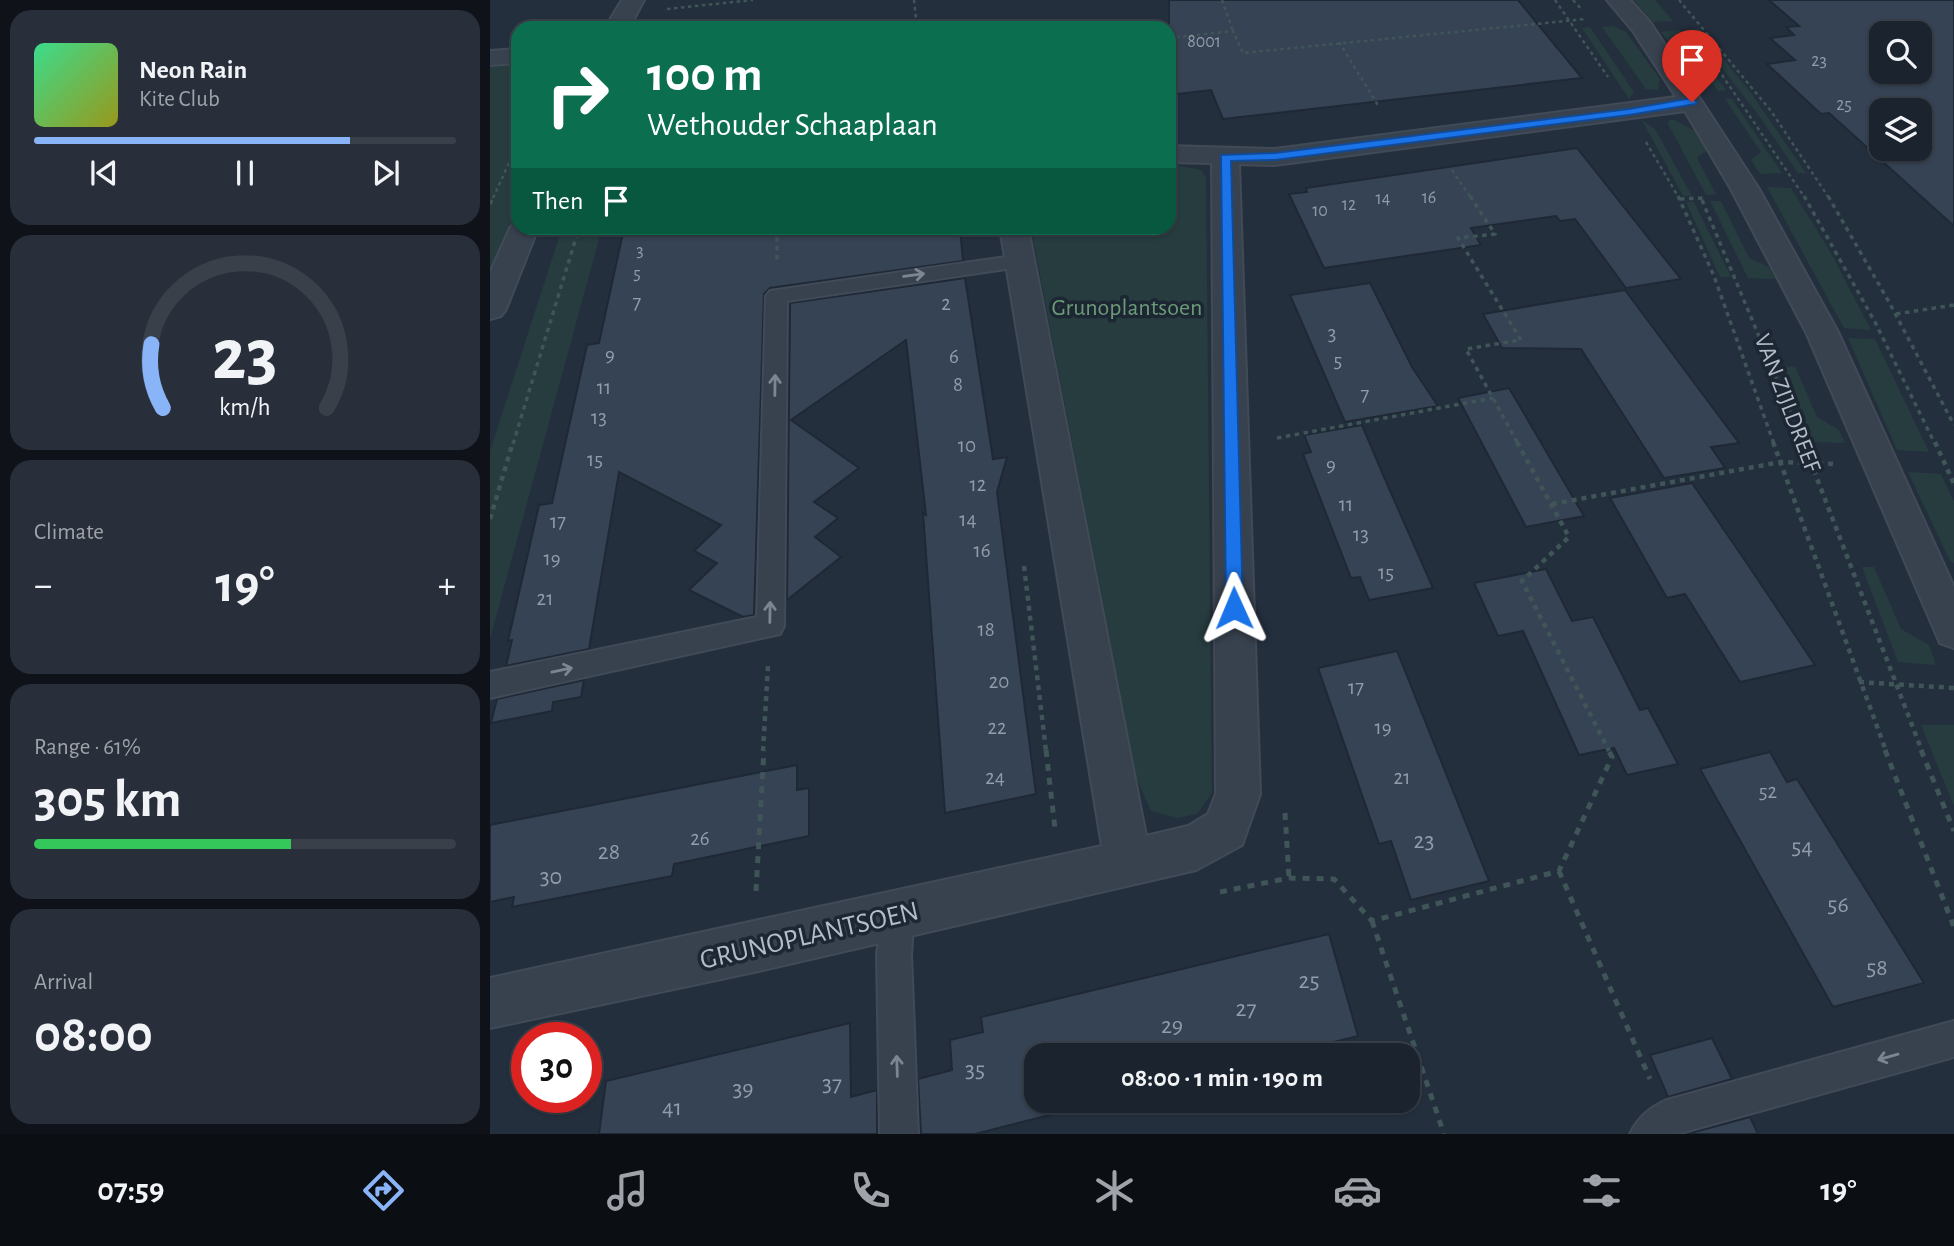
<!DOCTYPE html>
<html lang="en">
<head>
<meta charset="utf-8">
<style>
	body { margin:0; font-family:"Alegreya Sans",sans-serif; background:#282f3a; color:#f1f3f6; height:100vh; display:flex; flex-direction:column; font-size:26px; white-space:nowrap }
	* { box-sizing:border-box; margin:0 }
	p { font-size:23px; color:#a0a4aa }
	.icon { flex:none; width:38px; height:38px; fill:none; stroke:currentColor; stroke-width:2; stroke-linecap:round; stroke-linejoin:round }
	.map { position:relative; flex:1; overflow:hidden }
	.side { display:flex; flex-direction:column; gap:10px; padding:10px; background:#0f1319; width:490px }
	.side>* { flex:none }
	.banner { position:absolute; left:21px; top:21px; width:665px; height:214px; border-radius:21px; box-shadow:0 2px 5px #0004,0 0 0 2px #39404a; background:#0b6e4f; color:#fff; overflow:hidden }
	.tools { position:absolute; left:1379px; top:21px; display:grid; gap:14px }
	.tools a { display:grid; place-items:center; width:63px; height:63px; border-radius:14px; background:#1b232e; box-shadow:0 2px 5px #0004,0 0 0 2px #39404a; font-size:35px }
	.speed { position:absolute; left:21px; top:1022px; display:flex; gap:14px; font-size:35px; font-weight:700; text-align:center }
	.speed>* { display:grid; place-content:center; width:91px; height:91px; border-radius:50%; background:#1b232e; box-shadow:0 2px 5px #0004,0 0 0 2px #39404a; line-height:1 }
	.speed .limit { border:10px solid #d22; background:#fff; color:#111 }
	.pin { position:absolute; display:grid; place-items:center; width:60px; height:60px; color:#fff; margin:-72px -30px; border-radius:50% 50% 50% 0; rotate:-45deg; box-shadow:0 0 7px #0007 }
	.pin .icon { rotate:45deg }
	.me { position:absolute; width:77px; margin:-38px; rotate:359deg; stroke-linejoin:round; filter:drop-shadow(0 0 5px #0008) }
	.turn { display:flex; align-items:center; gap:24px; height:147px; padding:0 21px; font-size:32px }
	.turn .icon { width:91px; height:91px; stroke-width:2.5 }
	.turn b { display:block; font-size:49px; line-height:60px }
	.then { display:flex; align-items:center; height:66px; padding:0 21px; background:#0003; gap:14px; font-size:26px }
	.big { font-size:52px; font-weight:700; line-height:1.1 }
	.side .widget { flex:1; display:flex; flex-direction:column; justify-content:center; gap:10px; min-width:0; padding:0 24px; border-radius:21px; background:#282f3a }
	.side .dial { align-items:center; gap:0 }
	.dial svg { height:182px; overflow:visible; fill:none; stroke:#39404a; stroke-width:7; stroke-linecap:round; text-anchor:middle }
	.dial text { fill:#f1f3f6; stroke:none }
	.song { display:flex; align-items:center; gap:21px }
	.cover { width:84px; height:84px; border-radius:10px; background:linear-gradient(135deg,hsl(150 70% 55%),hsl(60 70% 35%)) }
	.played { height:7px; border-radius:4px; background:linear-gradient(90deg,#8ab4f8 75%,#39404a 75%) }
	.keys { display:flex; justify-content:space-around; direction:ltr }
	.heat { display:flex; justify-content:space-between; align-items:center; font-size:38px; direction:ltr }
	.charge { height:10px; border-radius:5px; background:linear-gradient(90deg,#34c759 61%,#39404a 0) }
	.trip { position:absolute; left:534px; top:1043px; width:396px; height:70px; border-radius:21px; background:#1b232e; box-shadow:0 2px 5px #0004,0 0 0 2px #39404a; font-weight:700; line-height:70px; text-align:center }
	.tabs { display:flex; height:112px; justify-content:space-around; align-items:center; background:#0b0e12; color:#a0a4aa }
	.tabs .icon { width:49px; height:49px }
	.tabs .selected { color:#8ab4f8 }
	.tabs b { font-size:32px; color:#f1f3f6 }
	main { display:flex; flex:1; min-height:0 }
	.map>svg:first-child { display:block }
	.green { fill:#263c3f }
	.building { fill:#364354; stroke:#1f2835; stroke-width:2; fill-rule:evenodd }
	.lines { fill:none; stroke-linecap:round; stroke-linejoin:round }
	.lane-casing { stroke:#414a57; stroke-width:4 }
	.street-casing { stroke:#414a57; stroke-width:4 }
	.path-far3 { stroke:#3f5557; stroke-width:2.5; stroke-dasharray:3.5 3.5; stroke-linecap:butt }
	.path-far2 { stroke:#3f5557; stroke-width:3.5; stroke-dasharray:4.5 4.5; stroke-linecap:butt }
	.path-far1 { stroke:#3f5557; stroke-width:4.5; stroke-dasharray:5 5; stroke-linecap:butt }
	.path { stroke:#3f5557; stroke-width:5; stroke-dasharray:7 7; stroke-linecap:butt }
	.lane { fill:#38414e; fill-rule:evenodd }
	.street { fill:#38414e; fill-rule:evenodd }
	.oneway { stroke:#7c8592 }
	.route { fill:#1a73e8; stroke:#114b97; stroke-width:2 }
	.labels { text-anchor:middle; stroke-width:7; stroke-linejoin:round; paint-order:stroke }
	.far-number-label { font-size:18px; fill:#929caa }
	.number-label { font-size:21px; fill:#929caa }
	.park-label { font-size:24px; fill:#6b9a76; stroke:#1d2633 }
	.street-label { font-size:24px; fill:#b4bcc9; stroke:#1d2633 }
	.near-number-label { font-size:24px; fill:#929caa }
	.near-street-label { font-size:28px; fill:#b4bcc9; stroke:#1d2633 }
</style>
</head>
<body>
<main>
<section class="side">
<div class="widget">
<div class="song"><i class="cover"></i><div><b>Neon Rain</b><p>Kite Club</p></div></div>
<div class="played"></div>
<div class="keys"><svg class="icon" aria-label="previous" viewBox="0 0 24 24"><path d="M18 5L8 12l10 7zM5 5v14"/></svg><svg class="icon" aria-label="pause" viewBox="0 0 24 24"><path d="M8 5v14M16 5v14"/></svg><svg class="icon" aria-label="next" viewBox="0 0 24 24"><path d="M6 5l10 7-10 7zM19 5v14"/></svg></div>
</div>
<div class="widget dial"><svg viewBox="0 0 100 80">
<path d="M14 69A42 42 0 1 1 86 69"/>
<path d="M14 69A42 42 0 0 1 9 41" stroke="#8ab4f8"/>
<text x="50" y="56" font-size="32" font-weight="700">23</text>
<text x="50" y="72" font-size="11">km/h</text>
</svg></div>
<div class="widget"><p>Climate</p>
<div class="heat"><a>−</a><b class="big">19°</b><a>+</a></div>
</div>
<div class="widget"><p>Range · 61%</p><b class="big">305 km</b><div class="charge"></div></div>
<div class="widget"><p>Arrival</p><b class="big">08:00</b></div>
</section>
<div class="map">
<svg width="1464" height="1134" viewBox="0 0 1464 1134">
	<rect width="100%" height="100%" fill="#242f3e"/>
	<path class="green" d="M1144,0H1165L1183,21L1163,22Z
		M1123,26L1136,32L1170,79L1168,90L1156,89L1112,27Z
		M1100,27L1144,92L1139,99L1092,28Z
		M1202,29H1210L1261,93L1316,173H1308L1269,116Z
		M1190,30L1236,90L1228,91L1199,52L1183,47L1171,32Z
		M28,64V207L0,277V67Z
		M1235,99H1242L1292,173L1270,174L1261,160L1271,152Z
		M1152,120L1165,129L1202,196H1193Z
		M1184,120L1205,131L1217,150L1207,158L1226,194L1216,195L1178,124L1179,120Z
		M679,164L711,170L716,177L722,793L707,814L687,818L661,811L646,778L541,228H679Z
		M1277,187L1301,188L1342,255L1381,330L1354,328Z
		M1220,201H1231L1259,258L1279,267L1286,279L1258,278Z
		M1196,202H1204L1241,277H1230Z
		M72,228H112L0,639V451Z
		M1358,338L1385,339L1439,452L1407,450Z
		M1305,366L1327,417L1349,430L1355,443L1323,442L1294,367Z
		M1418,472L1451,474L1464,502V563L1460,561Z
		M1372,567H1384L1411,629L1439,645L1446,665L1408,662Z
		M1431,725H1464V806Z"/>
	<path class="building" d="M679,0H1028L1092,78L733,119L721,90L679,95Z
		M1279,0H1464V226L1339,113L1331,114L1277,64L1305,60L1280,38L1304,35L1296,27L1309,26ZM1391,33H1430V72H1391ZM1391,110H1430V149H1391Z
		M1087,148L1191,279L1136,288L1085,219L1070,221L1066,216L981,228L991,245L834,268L799,194L817,192L816,188Z
		M134,228H470L473,261L280,288L274,294L264,615L253,617L199,590L227,563L204,551L231,525L129,472L99,649L16,666L22,640L18,641L49,505L62,503L97,345L109,343Z
		M475,278L503,459L517,457L507,492L546,794L455,813L433,513L436,515L416,340L301,420L369,468L324,502L348,518L325,537L351,557L297,600L300,303Z
		M880,283L922,367L948,406L855,422L800,295Z
		M1135,290L1249,443L1221,447L1235,468L1174,478L1091,349L1012,348L993,314Z
		M1019,388L1032,410L1094,516L1036,527L968,398Z
		M872,425L894,477L943,588L879,600L870,577L861,578L813,454L821,452L814,435Z
		M1202,483L1256,562L1325,665L1250,682L1195,594L1177,598L1120,498Z
		M1056,569L1082,621L1103,617L1150,710L1158,708L1188,764L1137,775L1124,748L1089,755L1033,631L1008,636L984,583Z
		M907,651L999,881L921,900L901,841L889,844L828,668Z
		M94,680L91,697L63,702L62,711L1,723L7,699Z
		M1280,752L1297,782L1307,779L1434,983L1343,1007L1210,769Z
		M307,765V790L319,788V836L184,864L182,876L22,907L24,897L0,902V825Z
		M839,934L868,1036L792,1055H546V1101H615L485,1134H431L428,1079L462,1070L460,1040L493,1032L491,1017Z
		M360,1023L361,1097L387,1090V1134H109L116,1081Z
		M1222,1038L1242,1079L1178,1097L1160,1055Z
		M1260,1117L1268,1134H1197Z"/>
	<g class="lines">
		<g class="lane-casing">
			<path id="lane" d="M530,255L537,256L540,261L537,266L297,301L294,626L290,634L0,698V672L267,617L276,296L280,291Z
				M408,898L420,902L424,914L421,954L428,1134H390L387,954L392,914L396,902Z
				M1464,1021V1057L1187,1134H1140C1148,1117 1160,1107 1177,1100Z"/>
		</g>
		<g class="street-casing">
			<path id="street" d="M132,0H154L139,28H115Z
				M1117,0H1140L1160,22L1269,189L1348,332L1464,587V648L1450,643L1316,332L1241,189L1195,111L785,165L749,164L770,794L752,845L706,870L264,972L0,1028V978L612,846L510,228H538L656,836L698,826L718,814L726,794L722,163L679,162V146L785,149L1186,97L1143,31Z
				M28,49V63L0,65V51Z
				M28,221V228H48L16,309L11,316L0,319V273L20,228Z"/>
		</g>
		<path class="path-far3" d="M424,0L427,28
			M732,0L743,31
			M1065,0L1118,77
			M1083,0L1092,10
			M1189,0L1281,111L1339,198
			M177,9L263,0
			M679,38L743,31L753,53L1096,19
			M849,42L889,107
			M1228,69L1315,198
			M1156,142L1189,198
			M962,170L981,198
			M3,198L28,143"/>
		<path class="path-far2" d="M980,196L1005,234L968,238L1031,340L976,349L1028,444
			M1188,196L1224,276L1284,444
			M1314,196L1385,322L1445,444
			M1338,196L1399,302L1464,425
			M1190,199L1213,198
			M1212,200L1314,444
			M0,204L4,196
			M287,228V262
			M1406,314L1464,305
			M787,438L1003,398
			M23,444L89,228"/>
		<path class="path-far1" d="M1027,442L1079,537L1032,581L1119,751
			M1283,442L1396,751
			M1313,442L1432,751
			M1445,442L1464,484
			M1062,504L1291,462L1343,464
			M0,519L23,442
			M534,566L556,751
			M1369,682L1464,688
			M273,751L278,666"/>
		<path class="path" d="M556,750L565,829
			M1395,750L1464,927
			M1431,750L1464,831
			M795,813L799,878
			M1069,871L1160,1079
			M266,891L274,750
			M730,892L799,878L844,879L882,921L1069,871L1122,757L1118,750
			M882,921L954,1134"/>
		<use href="#lane" class="lane"/>
		<use href="#street" class="street"/>
	</g>
	<defs><path id="oneway-shaft" d="M-6 0H5M1.5-3L5.5 0L1.5 3" fill="none" stroke-width="1.6" stroke-linecap="round" stroke-linejoin="round" transform="scale(1.75)"/></defs>
	<g class="oneway">
		<use href="#oneway-shaft" transform="translate(424 275) rotate(-8)"/>
		<use href="#oneway-shaft" transform="translate(285 385) rotate(-89)"/>
		<use href="#oneway-shaft" transform="translate(280 612) rotate(-89)"/>
		<use href="#oneway-shaft" transform="translate(72 670) rotate(-12)"/>
		<use href="#oneway-shaft" transform="translate(1398 1057) rotate(164)"/>
		<use href="#oneway-shaft" transform="translate(407 1066) rotate(-92)"/>
	</g>
	<path class="route" d="M1202,98L1207,102L1206,104L1139,115L785,160L741,161L753,608L750,612H739L736,608L731,155L785,153L1139,109Z"/>
	<g class="labels">
		<g class="far-number-label">
			<text x="714" y="47">8001</text>
			<text x="1329" y="66">23</text>
			<text x="1354" y="110">25</text>
			<text x="939" y="203">16</text>
			<text x="893" y="204">14</text>
			<text x="859" y="210">12</text>
			<text x="830" y="216">10</text>
			<text x="150" y="256">3</text>
			<text x="147" y="279">5</text>
		</g>
		<g class="number-label">
			<text x="147" y="309">7</text>
			<text x="456" y="310">2</text>
			<text x="842" y="340">3</text>
			<text x="120" y="361">9</text>
			<text x="464" y="363">6</text>
			<text x="848" y="367">5</text>
			<text x="468" y="391">8</text>
			<text x="114" y="394">11</text>
			<text x="875" y="401">7</text>
			<text x="109" y="424">13</text>
			<text x="477" y="452">10</text>
			<text x="105" y="466">15</text>
			<text x="841" y="471">9</text>
			<text x="488" y="491">12</text>
			<text x="856" y="511">11</text>
			<text x="478" y="526">14</text>
			<text x="68" y="528">17</text>
			<text x="871" y="541">13</text>
			<text x="492" y="557">16</text>
			<text x="62" y="565">19</text>
			<text x="896" y="579">15</text>
			<text x="55" y="605">21</text>
			<text x="496" y="636">18</text>
			<text x="509" y="688">20</text>
			<text x="866" y="694">17</text>
			<text x="507" y="734">22</text>
			<text x="893" y="734">19</text>
			<text x="505" y="784">24</text>
			<text x="912" y="784">21</text>
			<text x="1278" y="798">52</text>
			<text x="210" y="845">26</text>
		</g>
		<g class="park-label">
			<text x="637" y="315">Grunoplantsoen</text>
		</g>
		<g class="street-label">
			<text transform="translate(1298 403) rotate(69)" y="8">VAN ZIJLDREEF</text>
		</g>
		<g class="near-number-label">
			<text x="934" y="848">23</text>
			<text x="1312" y="854">54</text>
			<text x="119" y="859">28</text>
			<text x="61" y="884">30</text>
			<text x="1348" y="912">56</text>
			<text x="1387" y="975">58</text>
			<text x="819" y="988">25</text>
			<text x="756" y="1016">27</text>
			<text x="682" y="1033">29</text>
			<text x="485" y="1077">35</text>
			<text x="342" y="1091">37</text>
			<text x="253" y="1096">39</text>
			<text x="182" y="1115">41</text>
		</g>
		<g class="near-street-label">
			<text transform="translate(319 934) rotate(-13)" y="10">GRUNOPLANTSOEN</text>
		</g>
	</g>
</svg>
<div class="tools">
<a><svg class="icon" aria-label="search" viewBox="0 0 24 24"><circle cx="10" cy="10" r="6"/><path d="M15 15l6 6"/></svg></a>
<a><svg class="icon" aria-label="layers" viewBox="0 0 24 24"><path d="M12 4l9 5-9 5-9-5zM3 14l9 5 9-5"/></svg></a>
</div>
<div class="speed"><div class="limit">30</div></div>
<div class="pin" style="left:1202px;top:102px;background:#d93025"><svg class="icon" aria-label="arrive" viewBox="0 0 24 24"><path d="M6 21V4h12l-3 4 3 4H6"/></svg></div>
<svg class="me" style="left:744px;top:608px" viewBox="-20 -20 40 40"><path d="M0-17L14 15 0 8-14 15z" fill="#1a73e8" stroke="#fff" stroke-width="4"/></svg>
<div class="trip">08:00 · 1 min · 190 m</div>
<div class="banner">
<div class="turn"><svg class="icon" aria-label="right" viewBox="0 0 24 24"><path d="M7 20v-9h11M14 6l5 5-5 5"/></svg><div><b>100 m</b>Wethouder Schaaplaan</div></div>
<div class="then">Then<svg class="icon" aria-label="arrive" viewBox="0 0 24 24"><path d="M6 21V4h12l-3 4 3 4H6"/></svg></div>
</div>
</div>
</main>
<nav class="tabs">
<b>07:59</b>
<svg class="icon selected" aria-label="directions" viewBox="0 0 24 24"><path d="M12 3l9 9-9 9-9-9zM9 14v-3h6M13 9l2 2-2 2"/></svg>
<svg class="icon" aria-label="music" viewBox="0 0 24 24"><path d="M9 18V5l10-2v13"/><circle cx="6" cy="18" r="3"/><circle cx="16" cy="16" r="3"/></svg>
<svg class="icon" aria-label="phone" viewBox="0 0 24 24"><path d="M5 4h4l2 5-3 2q2 4 5 5l2-3 5 2v4C11 20 4 13 5 4z"/></svg>
<svg class="icon" aria-label="climate" viewBox="0 0 24 24"><path d="M12 3v18M4 7l16 10M4 17L20 7"/></svg>
<svg class="icon" aria-label="car" viewBox="0 0 24 24"><path d="M5 17H2v-5l4-1 3-4h7l3 4 3 1v5h-3M9 17h6M6 11h13"/><circle cx="7" cy="17" r="2"/><circle cx="17" cy="17" r="2"/></svg>
<svg class="icon" aria-label="filters" viewBox="0 0 24 24"><path d="M4 7h16M4 17h16"/><circle cx="9" cy="7" r="2"/><circle cx="15" cy="17" r="2"/></svg>
<b>19°</b>
</nav>
</body>
</html>
